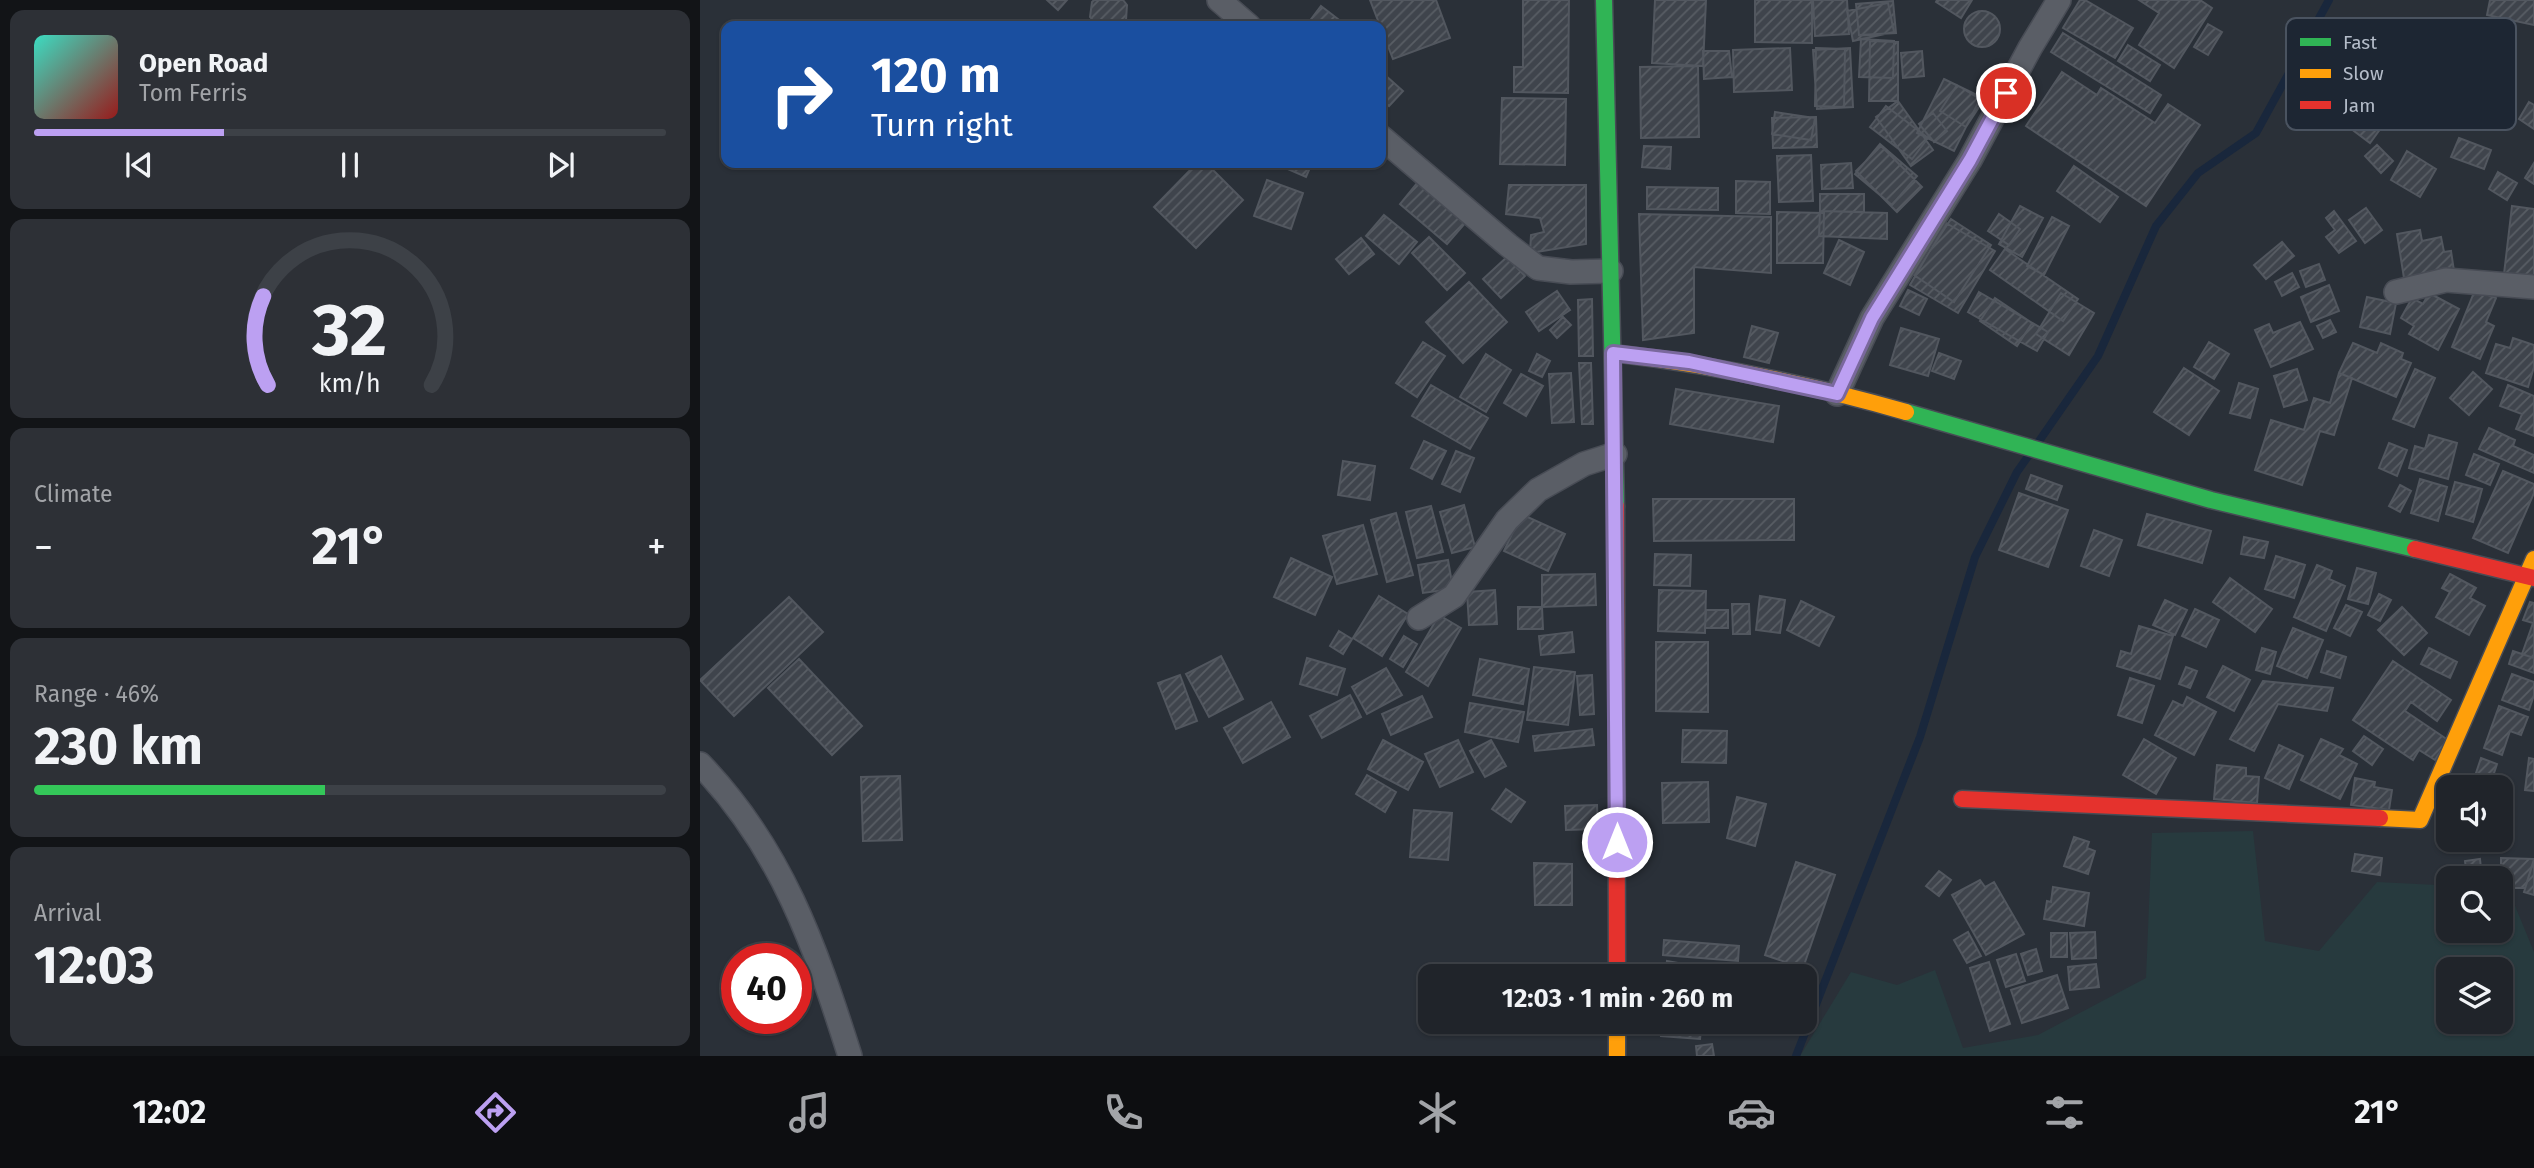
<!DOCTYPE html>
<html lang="en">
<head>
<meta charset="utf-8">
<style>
	body { margin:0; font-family:"Fira Sans",sans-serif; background:#2d3036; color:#f1f3f6; height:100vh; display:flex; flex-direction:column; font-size:26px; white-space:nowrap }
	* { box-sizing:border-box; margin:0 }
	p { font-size:23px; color:#a2a4a8 }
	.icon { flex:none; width:38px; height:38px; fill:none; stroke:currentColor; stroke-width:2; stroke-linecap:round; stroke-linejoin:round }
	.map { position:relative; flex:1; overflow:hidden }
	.drawer { display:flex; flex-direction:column; gap:10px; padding:10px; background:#121417; width:700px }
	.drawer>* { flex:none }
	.hud { position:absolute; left:21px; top:21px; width:665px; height:147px; border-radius:14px; box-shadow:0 2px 5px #0004,0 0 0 2px #3d4147; background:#1a4fa0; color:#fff; overflow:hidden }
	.fabs { position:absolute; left:1736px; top:775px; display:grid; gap:14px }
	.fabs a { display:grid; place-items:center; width:77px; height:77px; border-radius:14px; background:#20242a; box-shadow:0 2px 5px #0004,0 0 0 2px #3d4147; font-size:35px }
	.speed { position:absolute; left:21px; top:943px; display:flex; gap:14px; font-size:35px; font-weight:700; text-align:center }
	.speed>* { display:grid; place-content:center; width:91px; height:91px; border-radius:50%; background:#20242a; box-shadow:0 2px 5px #0004,0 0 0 2px #3d4147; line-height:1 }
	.speed .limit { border:10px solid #d22; background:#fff; color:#111 }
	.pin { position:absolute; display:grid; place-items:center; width:60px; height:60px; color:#fff; margin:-30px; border:4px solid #fff; border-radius:50%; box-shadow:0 2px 7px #0007 }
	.me { position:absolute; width:77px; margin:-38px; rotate:0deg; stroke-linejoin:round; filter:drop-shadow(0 0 5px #0008) }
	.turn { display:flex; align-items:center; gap:24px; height:147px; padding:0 35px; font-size:32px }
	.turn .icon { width:91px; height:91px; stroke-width:2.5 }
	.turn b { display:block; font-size:49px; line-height:60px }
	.big { font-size:52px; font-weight:700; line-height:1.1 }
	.drawer .tile { flex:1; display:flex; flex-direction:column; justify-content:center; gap:10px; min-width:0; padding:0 24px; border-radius:14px; background:#2d3036 }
	.drawer .dial { align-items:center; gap:0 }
	.dial svg { height:182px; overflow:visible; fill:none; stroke:#3d4147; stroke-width:7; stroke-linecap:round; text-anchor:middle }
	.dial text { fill:#f1f3f6; stroke:none }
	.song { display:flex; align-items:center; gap:21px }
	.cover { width:84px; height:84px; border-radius:10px; background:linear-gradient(135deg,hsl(170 70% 55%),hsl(0 70% 35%)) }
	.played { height:7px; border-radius:4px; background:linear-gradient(90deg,#bca0f2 30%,#3d4147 30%) }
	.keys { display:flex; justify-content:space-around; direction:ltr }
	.heat { display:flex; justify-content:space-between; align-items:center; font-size:38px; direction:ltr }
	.charge { height:10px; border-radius:5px; background:linear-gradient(90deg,#34c759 46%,#3d4147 0) }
	.trip { position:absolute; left:718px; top:964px; width:399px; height:70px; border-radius:14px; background:#20242a; box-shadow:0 2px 5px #0004,0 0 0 2px #3d4147; font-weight:700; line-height:70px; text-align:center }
	.tab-bar { display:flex; height:112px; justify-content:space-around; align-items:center; background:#0d0e11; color:#a2a4a8 }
	.tab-bar .icon { width:49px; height:49px }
	.tab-bar .on { color:#bca0f2 }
	.tab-bar b { font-size:32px; color:#f1f3f6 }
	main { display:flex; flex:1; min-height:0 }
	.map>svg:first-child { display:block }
	.grass { fill:#273a3e; fill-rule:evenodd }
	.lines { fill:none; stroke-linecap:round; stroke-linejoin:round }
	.stream { stroke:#19273c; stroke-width:8 }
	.building { fill:url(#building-hatch); stroke:#52575f; stroke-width:2 }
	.street-casing { stroke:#484c55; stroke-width:26 }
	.fast-casing { stroke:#484c55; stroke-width:19 }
	.slow-casing { stroke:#484c55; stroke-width:19 }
	.jam-casing { stroke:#484c55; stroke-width:19 }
	.street { stroke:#5a5e66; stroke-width:23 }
	.fast { stroke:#30b455; stroke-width:16 }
	.slow { stroke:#ff9f0a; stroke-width:16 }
	.jam { stroke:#e5322d; stroke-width:16 }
	.route-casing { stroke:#7a689d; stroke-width:18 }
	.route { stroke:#bca0f2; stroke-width:12 }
	.key { fill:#1d2633; stroke:#4a5360; stroke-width:2 }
	.key-label { font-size:19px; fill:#b4bcc9 }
</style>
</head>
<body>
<main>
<section class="drawer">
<div class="tile">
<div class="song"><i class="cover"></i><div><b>Open Road</b><p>Tom Ferris</p></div></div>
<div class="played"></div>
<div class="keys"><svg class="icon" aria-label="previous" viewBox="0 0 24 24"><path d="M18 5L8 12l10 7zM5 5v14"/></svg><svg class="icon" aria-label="pause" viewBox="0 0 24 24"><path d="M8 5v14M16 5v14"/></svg><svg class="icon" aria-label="next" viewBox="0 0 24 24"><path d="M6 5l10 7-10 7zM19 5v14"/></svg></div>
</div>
<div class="tile dial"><svg viewBox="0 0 100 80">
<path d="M14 69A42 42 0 1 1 86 69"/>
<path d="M14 69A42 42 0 0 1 12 30" stroke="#bca0f2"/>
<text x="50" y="56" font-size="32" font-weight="700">32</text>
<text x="50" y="72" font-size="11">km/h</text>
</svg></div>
<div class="tile"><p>Climate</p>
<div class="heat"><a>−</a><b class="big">21°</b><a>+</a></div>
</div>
<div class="tile"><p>Range · 46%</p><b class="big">230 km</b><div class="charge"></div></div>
<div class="tile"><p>Arrival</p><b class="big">12:03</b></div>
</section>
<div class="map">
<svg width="1834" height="1056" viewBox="0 0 1834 1056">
	<defs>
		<pattern id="building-hatch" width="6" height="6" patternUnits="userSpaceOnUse" patternTransform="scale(1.75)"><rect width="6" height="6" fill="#3f444c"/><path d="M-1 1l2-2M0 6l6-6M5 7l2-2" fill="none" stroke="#585d64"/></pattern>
	</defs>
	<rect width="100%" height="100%" fill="#2a3038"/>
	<path class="grass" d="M1553,831L1565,941L1619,951L1677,882L1737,885L1748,898V931H1801V897L1811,896L1834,952V1056H1100L1151,972L1197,985L1235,970L1263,1048L1338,1035L1446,978L1452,833ZM1748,970H1801V1022H1748Z"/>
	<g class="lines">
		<path class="stream" d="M1337,444L1398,356L1456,226L1498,173L1556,133L1629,0
			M1096,1056L1220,737L1275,557L1317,472L1329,455"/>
	</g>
	<path class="building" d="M347,0H367L358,10Z
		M394,0H423L427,5L426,20L419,26H398L390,17L392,2Z
		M670,0H736L750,38L693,59Z
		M823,0H869L868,93L814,92V67H823Z
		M955,0H1006L1003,66L952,63Z
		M1055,0H1112V43L1055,42Z
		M1113,0H1147L1149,34L1115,36Z
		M1237,0H1272L1261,18L1236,2Z
		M1380,0H1385L1433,28L1415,58L1363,28Z
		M1439,0H1500L1512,8L1474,68L1439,45L1459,13Z
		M1790,0H1834V25L1787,15Z
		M1193,1L1196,33L1159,35L1156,4Z
		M1188,3L1194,32L1153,41L1147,11Z
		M621,6L647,26H606Z
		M1264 29a18 18 0 1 1 36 0a18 18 0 1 1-36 0Z
		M1508,24L1522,32L1508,55L1494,47Z
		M1363,33L1461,95L1450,113L1351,52Z
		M1161,39L1194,41L1193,78L1159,77Z
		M1170,41L1198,42V101H1169Z
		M1428,45L1460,65L1450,81L1418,61Z
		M1090,48L1092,90L1034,92L1033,50Z
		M1116,48L1145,49L1144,107L1115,106Z
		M1150,48L1153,107L1117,109L1113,50Z
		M1003,51H1029L1032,77L1004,79Z
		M1222,51L1224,76L1203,78L1201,53Z
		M998,66L999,137L941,138L940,67Z
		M1362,72L1397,95L1401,88L1455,123L1468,104L1500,125L1446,206L1326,126Z
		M685,75L703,91L689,106L681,99V79Z
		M1244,79L1281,97L1254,151L1217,133Z
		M1257,85L1283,101L1266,127L1240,111Z
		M802,98L866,99L865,165L800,164Z
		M1665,99L1689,117L1670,143L1646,125Z
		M1198,101L1233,150L1211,166L1176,117Z
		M1829,102L1834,105V129L1819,119Z
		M1186,106L1228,138L1212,159L1170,127Z
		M1075,112L1115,118L1111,140L1072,134Z
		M1233,113L1247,131L1234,142L1219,124Z
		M1116,117L1117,147L1073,148L1072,118Z
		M1759,138L1791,150L1784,169L1751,157Z
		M1180,144L1217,176L1192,205L1155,174Z
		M1677,145L1693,161L1681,173L1665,156Z
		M944,146L971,147L970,169L942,167Z
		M1181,146L1222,187L1197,212L1156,171Z
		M1707,151L1736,169L1720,197L1691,180Z
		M1111,155L1113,201L1079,202L1077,156Z
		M497,163H506L543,200L496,248L454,207Z
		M574,163H612L606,177Z
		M1151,163L1153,188L1122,189L1121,165Z
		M1834,163V184L1825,178Z
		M1374,166L1418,197L1400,222L1357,191Z
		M1798,172L1817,183L1807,200L1789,189Z
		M567,180L603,193L591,229L554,216Z
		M1036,181L1070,182V214L1036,213Z
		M718,182L766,222L747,244L700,204Z
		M809,185H886V244L830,253L831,235L844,232L840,218L806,214Z
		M947,187L1018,188V210L947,209Z
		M1120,194H1164V212L1120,211Z
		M1320,206L1343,218L1322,257L1299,244Z
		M1812,206L1834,209V278L1804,274Z
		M1666,208L1682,230L1665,243L1649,220Z
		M1120,211L1187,213V239L1119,236Z
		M1634,211L1656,241L1639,253L1626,237L1635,230L1626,218Z
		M1077,212L1124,213L1123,263H1077Z
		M939,214L1071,217V273L994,267V333L943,340Z
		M1299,214L1320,229L1309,245L1288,231Z
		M684,215L717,242L699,264L666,236Z
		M1352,217L1369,226L1344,275L1327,266Z
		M1251,219L1291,245L1254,302L1214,275Z
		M1246,223L1295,251L1258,313L1210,285Z
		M1720,230L1722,241L1741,237L1744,252L1751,251L1754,271L1704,278L1697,234Z
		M729,237L765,273L747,290L712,253Z
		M661,238L674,254L649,274L636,259Z
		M1139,240L1164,252L1150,285L1124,273Z
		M1582,242L1594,256L1566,279L1554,265Z
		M1305,249L1378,299L1363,321L1290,270Z
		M807,257L825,276L801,298L783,279Z
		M1619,264L1625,280L1606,287L1600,271Z
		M1592,273L1599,287L1582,296L1575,282Z
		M769,282L807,322L763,363L726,322Z
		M1629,285L1639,311L1611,322L1601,297Z
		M1208,290L1227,299L1219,315L1200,306Z
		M1775,290L1796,298L1786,322L1794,326L1780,359L1752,347Z
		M857,291L870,310L839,331L826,312Z
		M1279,292L1348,332L1337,351L1268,312Z
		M1361,293L1394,313L1369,355L1336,334Z
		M1729,293L1759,309L1738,350L1709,334L1714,326L1701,318L1712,298L1723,304Z
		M1667,297L1696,303L1690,334L1660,327Z
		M1295,298L1332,323L1317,346L1280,321Z
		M892,299L893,356H879L878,300Z
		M863,317L871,325L857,338L850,330Z
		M1630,320L1636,332L1623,338L1617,326Z
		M1600,322L1613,349L1571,367L1555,330L1569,324L1573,333Z
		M1052,326L1078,333L1069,363L1044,357Z
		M1201,328L1239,339L1228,376L1190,365Z
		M1813,338L1834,345V367L1828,387L1786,373L1796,344L1810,348Z
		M723,342L745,356L717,397L696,383Z
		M1509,342L1529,354L1514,379L1494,367Z
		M1653,343L1677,353L1681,343L1703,353L1701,359L1711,363L1696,397L1639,373Z
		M1239,353L1261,361L1254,379L1232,371Z
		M786,354L811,370L786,412L760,397Z
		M837,354L850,361L842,377L829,371Z
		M879,363H891L893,424H882Z
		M1484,368L1519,391L1489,435L1454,412Z
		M1597,369L1607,400L1584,407L1574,376Z
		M1715,369L1735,378L1714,427L1693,419Z
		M1773,372L1792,389L1769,415L1750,398Z
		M871,373L874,422L852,423L849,374Z
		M1639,373L1652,378L1634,435L1620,431L1602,485L1555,470L1571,420L1604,430L1614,398L1630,403Z
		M821,374L843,386L826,416L804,403Z
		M1539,383L1558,389L1550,418L1530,413Z
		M731,385L788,418L770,449L712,416Z
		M1808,385L1834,396V436L1816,429L1822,414L1800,406Z
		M976,389L1079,406L1073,442L970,424Z
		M1789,428L1815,440L1813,446L1834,455V473L1779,449Z
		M1729,435L1757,443L1748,479L1709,468L1715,446L1725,449Z
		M724,441L746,451L732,479L711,468Z
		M1689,443L1707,450L1697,476L1679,468Z
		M756,451L774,458L760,492L742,484Z
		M1774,454L1799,464L1790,485L1766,475Z
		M643,461L675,466L670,500L638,495Z
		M1803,471L1834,484V493L1808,553L1773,538Z
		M1331,475L1362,486L1357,500L1326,489Z
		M1720,479L1747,487L1738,521L1711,513Z
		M1755,482L1782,489L1773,522L1746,514Z
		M1700,485L1711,491L1700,512L1689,506Z
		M1319,493L1368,510L1348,567L1299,550Z
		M953,499H1094V540L954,541Z
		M764,505L775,547L752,553L740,512Z
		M731,506L743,552L717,558L706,512Z
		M696,513L713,575L687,582L671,520Z
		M821,514L865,534L848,571L804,551Z
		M1447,514L1511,531L1502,563L1438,545Z
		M663,525L677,574L637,584L623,536Z
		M1394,530L1422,540L1409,576L1381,566Z
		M1544,537L1568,542L1564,558L1541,554Z
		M955,554L991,555L990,586L954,585Z
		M1576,556L1605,565L1594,598L1565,589Z
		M591,558L632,577L615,615L574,597Z
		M748,560L753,589L723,593L718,565Z
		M1617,565L1632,571L1629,579L1645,586L1626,631L1594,617Z
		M1657,568L1676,573L1668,604L1648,599Z
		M895,574L896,605L842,607V575Z
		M1750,574L1776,588L1770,598L1785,606L1769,635L1736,617L1750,592L1742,588Z
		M1530,578L1572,609L1555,632L1513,602Z
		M795,590L797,624L769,625L767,592Z
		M959,590L1006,591L1005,633L958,631Z
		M1679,594L1691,600L1680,621L1668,615Z
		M679,596L708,614L682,656L653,638Z
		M1060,596L1085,600L1080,633L1056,630Z
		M89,597L123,632L34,716L0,680Z
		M1465,600L1487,610L1475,635L1453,625Z
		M1101,601L1134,617L1119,646L1087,630Z
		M1830,602L1834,603V658L1822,654L1833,623L1823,620Z
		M1032,604H1049L1050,634H1033Z
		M1646,605L1662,612L1650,636L1634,628Z
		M818,607H842L843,629H818Z
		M1702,607L1727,633L1704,655L1678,630Z
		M1495,609L1519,620L1506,647L1482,636Z
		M1006,610H1028V628H1005Z
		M739,615L761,628L728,686L706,672Z
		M1439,626L1473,636L1460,679L1417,666L1421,651L1431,654Z
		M1593,628L1623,640L1607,678L1577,666Z
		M639,631L652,639L643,654L630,646Z
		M872,632L874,652L841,655L839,636Z
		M704,636L717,644L703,667L690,659Z
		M956,642H1008V712L956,711Z
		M1562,648L1576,652L1570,674L1556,670Z
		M1729,648L1757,662L1750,678L1721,664Z
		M1627,651L1646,657L1640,678L1621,672Z
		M1813,651L1834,658V673L1809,664Z
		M521,656L543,699L509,717L486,674Z
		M607,658L645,669L637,695L600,684Z
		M99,659L162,726L132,755L68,688Z
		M780,659L829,669L823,704L773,695Z
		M1693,661L1751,700L1737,721L1711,702L1705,711L1748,740L1735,760L1719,750L1713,760L1653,720Z
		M1523,666L1550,680L1534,711L1507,697Z
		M834,667L875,672L868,725L827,720Z
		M1486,667L1497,671L1490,688L1479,684Z
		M686,668L702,695L667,714L652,687Z
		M1812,674L1834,682V695L1829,710L1802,700Z
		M480,675L497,721L476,729L458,683Z
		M892,675L894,714L880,715L877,676Z
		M1430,678L1454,686L1442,723L1418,715Z
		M1563,681L1633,688L1627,711L1578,704L1554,751L1530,739Z
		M650,695L661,717L622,738L610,716Z
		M722,696L732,717L691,735L682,714Z
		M1487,697L1516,712L1494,755L1455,735L1473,701L1483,706Z
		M571,702L590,737L543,763L524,728Z
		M770,703L824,712L818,742L765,732Z
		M1799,706L1828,717L1821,735L1810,731L1802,755L1784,748Z
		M892,729L894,745L835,751L833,736Z
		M983,730L1027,731L1026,763L982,762Z
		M1664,736L1683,749L1672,765L1653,751Z
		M1444,739L1476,758L1456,794L1423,775Z
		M1621,739L1643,749L1639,755L1657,764L1640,799L1601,780Z
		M683,740L723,762L708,790L668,769Z
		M758,740L773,772L740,787L725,754Z
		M791,740L806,766L785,777L770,751Z
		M1579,745L1603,756L1589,789L1565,778Z
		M1781,758L1797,764L1789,788H1771Z
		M1829,758L1834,759V791L1825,790Z
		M1517,765L1546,768V776L1559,777L1557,803L1514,799Z
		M667,775L696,792L685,812L656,794Z
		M200,776L202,840L163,841L161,777Z
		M1655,778L1675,782L1674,787L1692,790L1689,810L1651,805Z
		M1008,782L1009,822L963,823L962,783Z
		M806,789L825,802L811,822L792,809Z
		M1037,797L1066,804L1055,846L1027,838Z
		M897,805L898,829L866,830L865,806Z
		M714,810L752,813L748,860L710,857Z
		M1374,837L1389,842L1387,848L1395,851L1388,874L1364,866Z
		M1655,854L1682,858L1680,875L1652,871Z
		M1801,858L1834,859L1825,888H1801Z
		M1780,859L1782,878H1748V890L1746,871L1766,869L1765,861Z
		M1834,860V895L1824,892Z
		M1096,862L1135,875L1103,968L1065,955Z
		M834,863L872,864V905H835Z
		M1239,871L1251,880L1239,896L1226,886Z
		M1280,880L1285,887L1294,882L1324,934L1286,955L1252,895Z
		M1353,887L1389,893L1384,926L1344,919L1347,901L1351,902Z
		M1268,932L1281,956L1267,963L1254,940Z
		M1395,932L1396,958L1372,959L1370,933Z
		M1351,933H1367V957H1351Z
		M964,940L1039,946L1038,961L963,955Z
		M1336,949L1342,971L1328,975L1321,954Z
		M1316,954L1325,981L1306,987L1297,960Z
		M967,961L1017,970L1016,976H965Z
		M1289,962L1310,1024L1290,1031L1270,968Z
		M1396,964L1399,987L1370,990L1368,967Z
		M1357,975L1368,1008L1322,1023L1311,990Z
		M962,1022H1002L1000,1039L961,1036Z
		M1012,1044L1014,1056H997L996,1046Z"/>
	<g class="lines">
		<g class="street-casing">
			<path id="street" d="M519,0L549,26
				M681,137L808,245L838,268L871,272L911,271
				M1696,292L1746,280L1834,287
				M1137,394L1172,318L1270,160L1330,48L1359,0
				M719,618L754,596L807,520L838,490L884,464L915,454
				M0,764C82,849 115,946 150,1056"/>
		</g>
		<g class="fast-casing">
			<path id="fast" d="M904,0L916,506
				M1206,412L1511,500L1715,549"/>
		</g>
		<g class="slow-casing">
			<path id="slow" d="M913,353C1012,365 1110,384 1206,412
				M1680,818L1720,820L1834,559
				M917,1022V1056"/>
		</g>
		<g class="jam-casing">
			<path id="jam" d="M916,506L917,976
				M1715,549L1834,578
				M1262,799L1680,818"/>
		</g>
		<use href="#street" class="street"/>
		<use href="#fast" class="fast"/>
		<use href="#slow" class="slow"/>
		<use href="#jam" class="jam"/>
	</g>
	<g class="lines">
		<g class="route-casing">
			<path id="route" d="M917,842L913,353L989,362L1137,394L1172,318L1270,160L1306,93"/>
		</g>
		<use href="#route" class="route"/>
	</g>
	<rect x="1586" y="18" width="230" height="112" rx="10" class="key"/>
	<rect x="1600" y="38" width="31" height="8" fill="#30b455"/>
	<rect x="1600" y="69" width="31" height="9" fill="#ff9f0a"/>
	<rect x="1600" y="101" width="31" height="8" fill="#e5322d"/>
	<g class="key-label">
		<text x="1643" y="49">Fast</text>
		<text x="1643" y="80">Slow</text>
		<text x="1643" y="112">Jam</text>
	</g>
</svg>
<div class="fabs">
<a><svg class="icon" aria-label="sound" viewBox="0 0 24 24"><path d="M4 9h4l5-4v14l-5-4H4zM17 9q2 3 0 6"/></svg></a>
<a><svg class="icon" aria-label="search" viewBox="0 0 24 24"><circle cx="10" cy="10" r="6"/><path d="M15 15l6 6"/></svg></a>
<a><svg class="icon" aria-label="layers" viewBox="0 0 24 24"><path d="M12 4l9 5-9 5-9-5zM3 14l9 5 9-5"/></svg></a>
</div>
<div class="speed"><div class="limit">40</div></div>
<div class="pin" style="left:1306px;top:93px;background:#d93025"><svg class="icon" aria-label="arrive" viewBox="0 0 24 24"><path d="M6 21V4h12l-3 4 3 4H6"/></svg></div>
<svg class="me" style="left:917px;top:842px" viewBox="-20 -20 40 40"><circle r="17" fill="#bca0f2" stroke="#fff" stroke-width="3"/><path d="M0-11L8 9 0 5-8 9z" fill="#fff"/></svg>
<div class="trip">12:03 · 1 min · 260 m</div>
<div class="hud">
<div class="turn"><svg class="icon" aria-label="right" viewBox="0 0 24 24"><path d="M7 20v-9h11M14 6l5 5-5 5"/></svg><div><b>120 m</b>Turn right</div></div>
</div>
</div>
</main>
<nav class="tab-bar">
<b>12:02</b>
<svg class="icon on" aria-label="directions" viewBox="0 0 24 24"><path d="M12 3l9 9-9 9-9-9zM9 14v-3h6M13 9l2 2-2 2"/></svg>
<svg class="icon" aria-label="music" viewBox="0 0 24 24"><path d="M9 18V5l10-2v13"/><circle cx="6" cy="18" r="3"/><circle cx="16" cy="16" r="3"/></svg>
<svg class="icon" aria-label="phone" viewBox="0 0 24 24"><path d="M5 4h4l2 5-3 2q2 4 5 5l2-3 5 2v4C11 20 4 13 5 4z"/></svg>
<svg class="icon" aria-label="climate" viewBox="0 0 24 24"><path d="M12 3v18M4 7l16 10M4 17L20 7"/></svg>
<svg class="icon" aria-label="car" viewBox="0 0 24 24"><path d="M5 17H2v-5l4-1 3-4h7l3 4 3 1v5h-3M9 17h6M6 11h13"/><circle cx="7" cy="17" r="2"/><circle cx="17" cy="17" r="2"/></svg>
<svg class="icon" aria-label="filters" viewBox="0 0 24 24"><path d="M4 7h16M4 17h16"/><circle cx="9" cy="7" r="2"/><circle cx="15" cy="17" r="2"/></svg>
<b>21°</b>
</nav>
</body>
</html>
